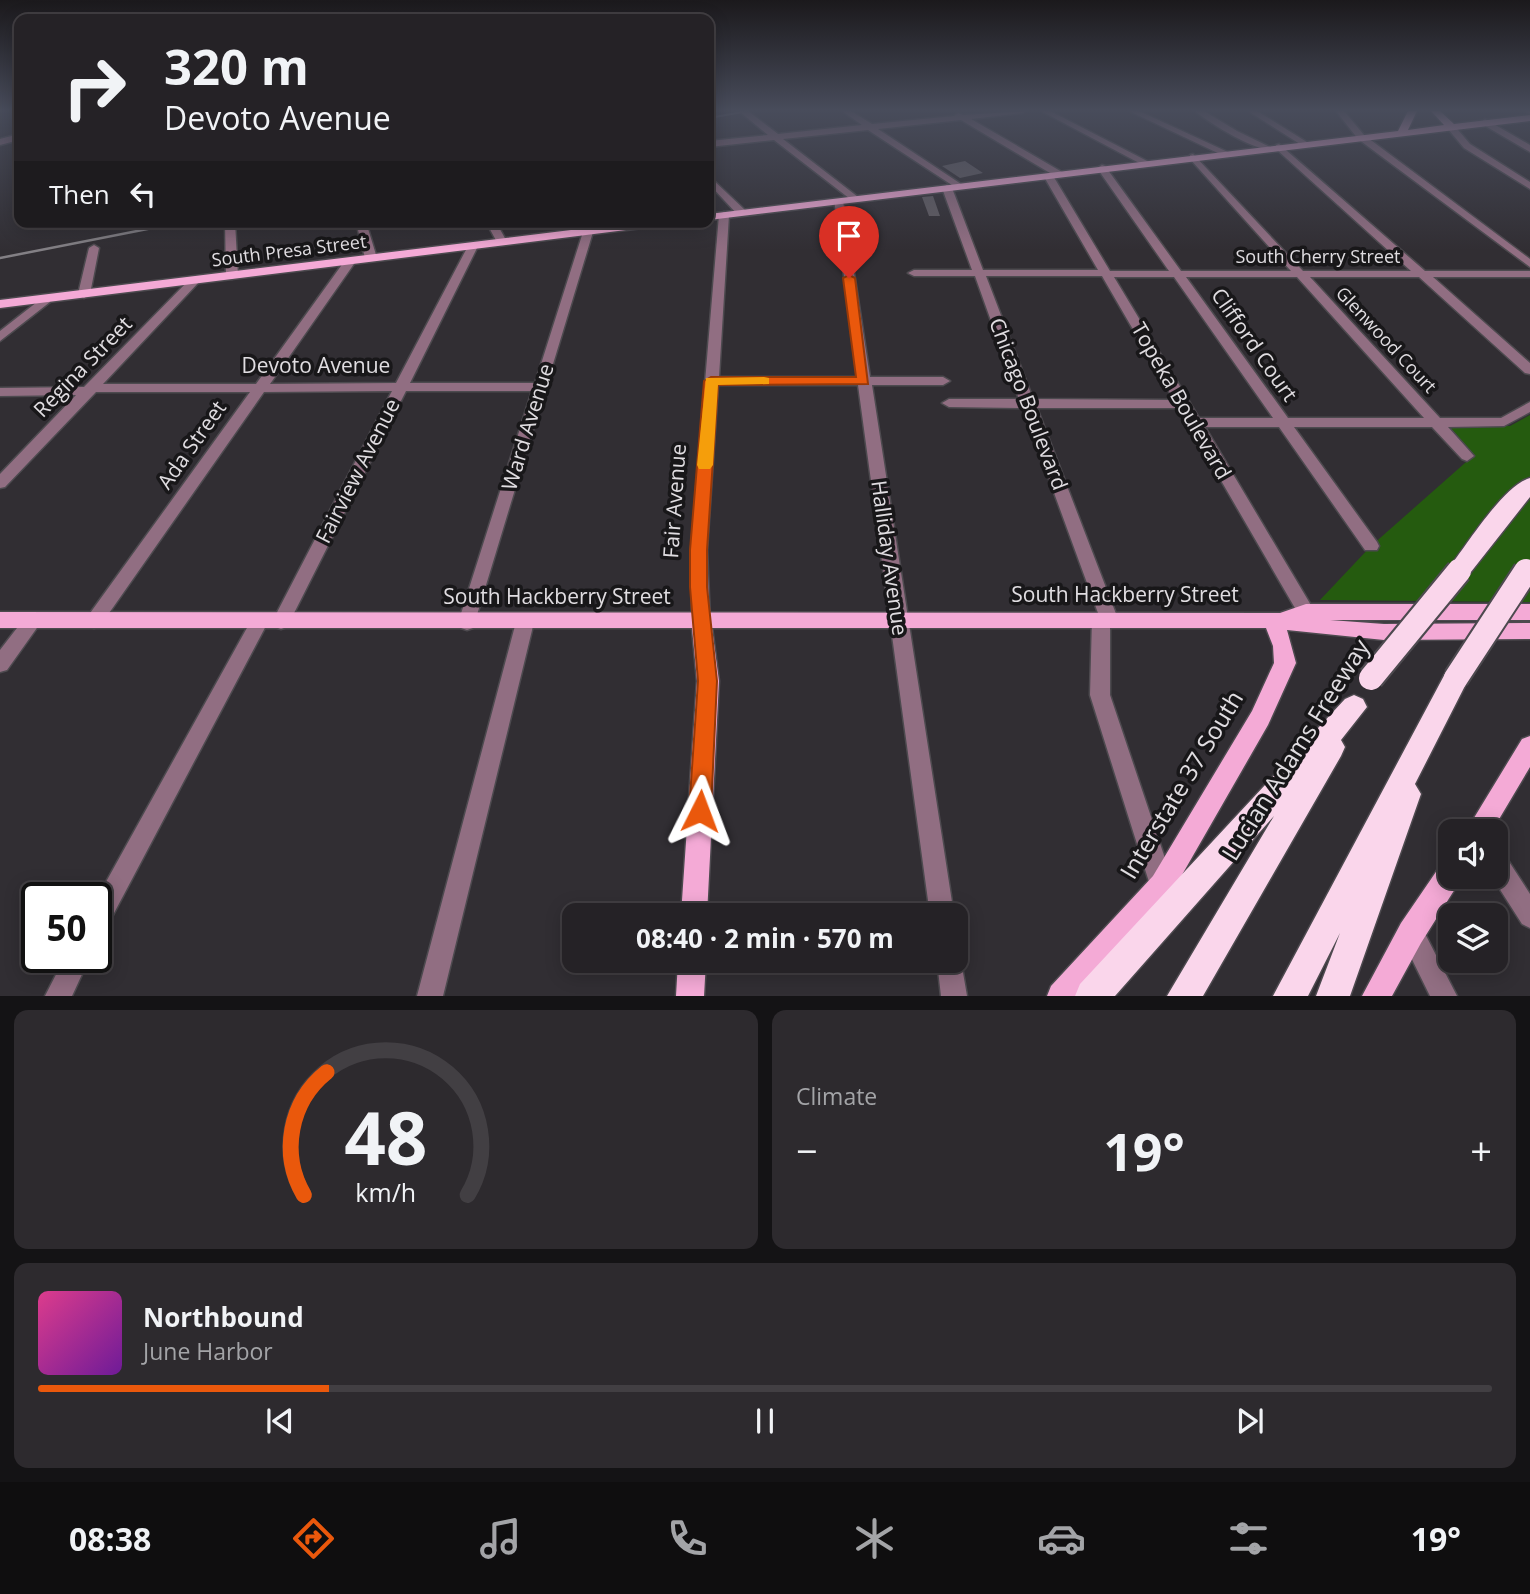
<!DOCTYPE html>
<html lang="en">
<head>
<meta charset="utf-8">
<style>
	body { margin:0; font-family:"Open Sans",sans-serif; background:#2d2a2e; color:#f1f3f6; height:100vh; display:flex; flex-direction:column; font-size:26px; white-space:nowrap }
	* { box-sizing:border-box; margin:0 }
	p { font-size:23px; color:#a3a4a7 }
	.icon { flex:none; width:38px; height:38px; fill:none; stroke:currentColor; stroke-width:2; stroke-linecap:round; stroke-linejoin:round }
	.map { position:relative; height:996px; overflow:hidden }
	.panel { display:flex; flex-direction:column; gap:14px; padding:14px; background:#141315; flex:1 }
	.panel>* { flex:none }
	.top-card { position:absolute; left:14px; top:14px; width:700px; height:214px; border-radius:14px; box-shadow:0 4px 18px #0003,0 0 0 2px #423f43; background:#252226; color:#f1f3f6; overflow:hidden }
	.fabs { position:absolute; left:1438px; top:819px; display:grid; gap:14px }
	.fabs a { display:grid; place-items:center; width:70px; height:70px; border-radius:14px; background:#252226; box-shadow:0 4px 18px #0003,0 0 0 2px #423f43; font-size:35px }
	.speed { position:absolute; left:21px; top:882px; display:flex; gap:14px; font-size:35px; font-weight:700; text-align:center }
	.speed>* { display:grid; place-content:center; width:91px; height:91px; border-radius:50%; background:#252226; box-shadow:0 4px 18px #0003,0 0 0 2px #423f43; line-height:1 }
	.speed .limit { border:4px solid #111; border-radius:10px; background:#fff; color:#111 }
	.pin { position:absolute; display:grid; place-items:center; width:60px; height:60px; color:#fff; margin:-72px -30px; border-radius:50% 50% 50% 0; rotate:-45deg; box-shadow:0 0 7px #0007 }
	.pin .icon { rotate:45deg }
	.me { position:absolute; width:77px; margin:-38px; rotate:3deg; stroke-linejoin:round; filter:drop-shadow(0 0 5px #0008) }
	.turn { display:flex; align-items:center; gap:24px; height:147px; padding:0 35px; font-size:32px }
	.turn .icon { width:91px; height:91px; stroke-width:2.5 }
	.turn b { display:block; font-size:49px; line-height:60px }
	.then { display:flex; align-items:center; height:66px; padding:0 35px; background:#0003; gap:14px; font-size:26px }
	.big { font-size:52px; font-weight:700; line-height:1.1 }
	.panel .widget { flex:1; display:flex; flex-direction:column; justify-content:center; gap:10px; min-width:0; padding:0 24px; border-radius:14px; background:#2d2a2e }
	.panel .dial { align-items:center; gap:0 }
	.dial svg { height:182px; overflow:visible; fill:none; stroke:#423f43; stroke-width:7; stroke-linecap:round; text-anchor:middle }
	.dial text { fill:#f1f3f6; stroke:none }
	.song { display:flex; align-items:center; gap:21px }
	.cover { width:84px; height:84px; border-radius:10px; background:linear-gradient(135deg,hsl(330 70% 55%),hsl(280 70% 35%)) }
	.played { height:7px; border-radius:4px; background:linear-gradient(90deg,#ea580c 20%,#423f43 20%) }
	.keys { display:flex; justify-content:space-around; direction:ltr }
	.heat { display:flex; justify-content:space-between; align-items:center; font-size:38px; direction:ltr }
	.panel .tiles { flex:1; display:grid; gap:14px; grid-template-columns:1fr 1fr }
	.widget:last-child { grid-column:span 2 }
	.trip { position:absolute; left:562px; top:903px; width:406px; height:70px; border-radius:14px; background:#252226; box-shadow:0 4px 18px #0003,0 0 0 2px #423f43; font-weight:700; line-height:70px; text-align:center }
	.dock { display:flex; height:112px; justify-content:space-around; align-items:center; background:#0f0e0f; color:#a3a4a7 }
	.dock .icon { width:49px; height:49px }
	.dock .on { color:#ea580c }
	.dock b { font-size:32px; color:#f1f3f6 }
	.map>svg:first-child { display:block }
	.green { fill:#255b0f }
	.building { fill:#605c62 }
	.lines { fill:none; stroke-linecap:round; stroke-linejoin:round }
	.minor-casing { stroke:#4d4a4f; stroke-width:3 }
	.major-casing { stroke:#4d4a4f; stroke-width:3 }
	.highway-casing { stroke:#4d4a4f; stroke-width:3 }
	.minor { fill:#916e82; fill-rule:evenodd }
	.major { fill:#f4aad6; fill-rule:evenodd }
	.highway { fill:#fad6eb; fill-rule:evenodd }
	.rail-far1 { stroke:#838085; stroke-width:2 }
	.rail { stroke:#838085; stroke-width:2.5 }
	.highway-bridge-casing { stroke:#4d4a4f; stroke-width:28; stroke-linecap:butt }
	.highway-bridge { stroke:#fad6eb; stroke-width:24 }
	.route { fill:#ea580c; stroke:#983908; stroke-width:2 }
	.slow { fill:#f59e0b }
	.labels { text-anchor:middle; stroke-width:7; stroke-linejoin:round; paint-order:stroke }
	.far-street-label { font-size:18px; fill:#e0dde1; stroke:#181719 }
	.street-label { font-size:21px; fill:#e0dde1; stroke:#181719 }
	.near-street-label { font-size:24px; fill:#e0dde1; stroke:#181719 }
</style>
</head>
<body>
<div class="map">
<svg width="1530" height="996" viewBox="0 0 1530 996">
	<rect width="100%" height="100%" fill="#312e33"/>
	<path class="green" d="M1530,415V602L1320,600L1371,546L1474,455L1449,426H1510Z"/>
	<path class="building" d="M965,161L983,173L960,178L942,166Z
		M933,196L940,216H929L922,197Z"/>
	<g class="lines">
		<g class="minor-casing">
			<path id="minor" d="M739,111H748L778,134L862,125L842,111H851L872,124L954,116L958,113L963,115L1026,111L1022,113L971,119L1062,172V176L1052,174L1110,271H1169L1097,168L1102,165L1105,166L1181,271H1291L1190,159V155L1193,154L1303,271H1411L1276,149V145L1279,144L1425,271H1530V277H1433L1530,363V374L1525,373L1419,277H1310L1440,418H1501L1530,402V412L1504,426L1448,427L1474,456L1467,461L1462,459L1432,427H1294L1377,542L1379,546L1377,550H1365L1279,427H1205L1318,617L1321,622L1318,627L1312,629L1306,627L1179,408H1037L1118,619L1115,624L1110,626V695L1174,885L1170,893L1162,897L1154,893L1150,885L1090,695L1092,619L1098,613L1023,408L949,407L942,403L949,399H1019L975,276H914L908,273L914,270H972L942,188L947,185L952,188L983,270H1098L1043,175L1050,173L961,120L878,129L961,184L963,186L958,189L868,130L783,139L858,197L859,199L854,202L774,140L709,147V141L768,135ZM986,276H1102L1174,400L1033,399ZM1114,277H1174L1273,418H1199ZM1186,277H1297L1424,418H1288Z
				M1041,111H1050L1151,163L1143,165Z
				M1129,111H1139L1230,153L1222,155Z
				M1195,111H1204L1237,131L1272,148C1260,155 1206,121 1195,111Z
				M1248,111H1257L1310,144L1303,146Z
				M1336,111H1344L1364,135L1530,259V267L1358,139Z
				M1524,111H1530V114Z
				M1485,119L1530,145V152L1482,124L1481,122Z
				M1447,124H1453L1470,144L1530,182V189L1464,148L1447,128Z
				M19,134V140L0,145V139Z
				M709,176L746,211V215H738L709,184Z
				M834,199L843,201L870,377H943L950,381L943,385H872L954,915H930L858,385H718L707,550L710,621L707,626L701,628L695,626L692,621L691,550L719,215L724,212L729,215L719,377H857Z
				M225,222H235L238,276L232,279L226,276Z
				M356,222H366L377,258L375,260L365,258Z
				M486,222H496L507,242L506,244H498Z
				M588,229L593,232L473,628L467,630L461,628L458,623L532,391H406L287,627L281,629L275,627L272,622L392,391L264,392L100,626L94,628L88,626L85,621L88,616L250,392H96L5,487L0,488V474L76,395L0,396V388L84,387L191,278L195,277L201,280L199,282L103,384H256L346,259L350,258L356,261L270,384L396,383L468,246L473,243L478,246L410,383H535L583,232Z
				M94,245L99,248L90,294L84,298L78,294L89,248Z
				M46,295L50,296V302L0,341V331Z
				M33,613L39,615L42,620L39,625L7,670L0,672V650L27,615Z
				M259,615L265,617L268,622L104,932L96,936V900L253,617Z
				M525,615L531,617L534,622L443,996H417L516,622L519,617Z
				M1496,854L1506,857L1530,894V928L1522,924L1492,877H1496Z
				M1411,921L1420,924L1457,996H1430L1399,933L1402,924Z
				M956,951L961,961L967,996H941L937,961H956Z
				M65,957H90L72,996H45Z"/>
		</g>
		<g class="major-casing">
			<path id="major" d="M1408,111H1417L1408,130L1444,125L1431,111H1440L1454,124L1530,115V121L709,220V214L1398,131Z
				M636,222H672L666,225L0,308V300Z
				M1306,604H1530V620H1330L1384,624L1530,623V639L1384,640L1287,630L1296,663L1268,725L1171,894L1080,996H1047L1051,986L1153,876L1252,711L1274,663L1273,646L1266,628H712L719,681L707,915H681L697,681L692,628H0V612L1280,613Z
				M1530,736V767L1492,831H1466L1522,739Z
				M1451,859V877H1462L1460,881L1421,943L1392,996H1362L1401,923L1442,863Z
				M678,961H706L704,996H676Z"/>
		</g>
		<g class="highway-casing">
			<path id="highway" d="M1530,478V497L1467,577L1459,580L1451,577L1448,571L1451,565C1468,543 1504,485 1530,478Z
				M1456,667L1465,670L1469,678L1415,784L1421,794L1350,996H1316L1340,933L1308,996H1273L1447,670Z
				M1354,695L1363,699L1367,707L1341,740L1345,747L1341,756L1203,996H1167L1274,816L1115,996H1075L1080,984L1345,699Z"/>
		</g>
		<use href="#minor" class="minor"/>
		<use href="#major" class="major"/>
		<use href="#highway" class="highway"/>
		<path class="rail-far1" d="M709,118L748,111"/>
		<path class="rail" d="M0,258L183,222"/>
		<g class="highway-bridge-casing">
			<path id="highway-bridge" d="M1371,678L1459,571
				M1456,678L1526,571"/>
		</g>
		<use href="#highway-bridge" class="highway-bridge"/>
	</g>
	<linearGradient id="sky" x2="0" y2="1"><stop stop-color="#1b191c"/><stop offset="0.44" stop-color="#484c5b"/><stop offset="1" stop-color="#484c5b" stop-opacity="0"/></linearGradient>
	<rect width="1530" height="250" fill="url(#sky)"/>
	<path class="route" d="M849,275L855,278L868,384L718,385L707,550V587L717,681L711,811L708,819L700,822L693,819L689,811L698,681L690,587V550L704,381L711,377H856L843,278Z"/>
	<path class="slow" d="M764,377L769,378V384L718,385L713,465L710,469H699L697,465L706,378Z"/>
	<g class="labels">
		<g class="far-street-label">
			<text transform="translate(289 251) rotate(-7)" y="6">South Presa Street</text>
			<text x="1318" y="263">South Cherry Street</text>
			<text transform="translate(1386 340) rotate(47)" y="6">Glenwood Court</text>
		</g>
		<g class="street-label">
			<text transform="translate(1254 345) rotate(55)" y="7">Clifford Court</text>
			<text x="316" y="373">Devoto Avenue</text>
			<text transform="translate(83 367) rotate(-46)" y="7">Regina Street</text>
			<text transform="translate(1181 401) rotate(60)" y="7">Topeka Boulevard</text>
			<text transform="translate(1028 404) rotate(69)" y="7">Chicago Boulevard</text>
			<text transform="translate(528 427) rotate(-73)" y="7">Ward Avenue</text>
			<text transform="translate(192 445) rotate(-55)" y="7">Ada Street</text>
			<text transform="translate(358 471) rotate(-63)" y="7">Fairview Avenue</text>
			<text transform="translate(675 501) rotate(-86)" y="7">Fair Avenue</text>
			<text transform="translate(889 558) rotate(82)" y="7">Halliday Avenue</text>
			<text x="1125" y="602">South Hackberry Street</text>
			<text x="557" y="604">South Hackberry Street</text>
		</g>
		<g class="near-street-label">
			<text transform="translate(1296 750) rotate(-58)" y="8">Lucian Adams Freeway</text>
			<text transform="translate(1182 785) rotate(-59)" y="8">Interstate 37 South</text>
		</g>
	</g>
</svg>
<div class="fabs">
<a><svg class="icon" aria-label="sound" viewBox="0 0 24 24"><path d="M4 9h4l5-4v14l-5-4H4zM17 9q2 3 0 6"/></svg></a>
<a><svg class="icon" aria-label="layers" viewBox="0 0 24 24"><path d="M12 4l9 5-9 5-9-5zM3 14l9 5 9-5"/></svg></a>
</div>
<div class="speed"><div class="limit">50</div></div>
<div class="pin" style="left:849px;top:278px;background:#d93025"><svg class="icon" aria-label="arrive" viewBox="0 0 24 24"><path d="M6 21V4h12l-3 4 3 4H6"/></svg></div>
<svg class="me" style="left:700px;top:811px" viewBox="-20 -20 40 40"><path d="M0-17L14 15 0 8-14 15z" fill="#ea580c" stroke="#fff" stroke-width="4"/></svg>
<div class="trip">08:40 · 2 min · 570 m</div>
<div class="top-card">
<div class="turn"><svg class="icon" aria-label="right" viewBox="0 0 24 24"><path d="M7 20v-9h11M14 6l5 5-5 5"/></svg><div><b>320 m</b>Devoto Avenue</div></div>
<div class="then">Then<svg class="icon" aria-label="left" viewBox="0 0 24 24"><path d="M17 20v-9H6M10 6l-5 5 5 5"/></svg></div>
</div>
</div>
<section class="panel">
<div class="tiles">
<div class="widget dial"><svg viewBox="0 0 100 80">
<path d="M14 69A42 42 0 1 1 86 69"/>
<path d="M14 69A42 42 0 0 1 24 15" stroke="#ea580c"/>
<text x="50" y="56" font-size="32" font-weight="700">48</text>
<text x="50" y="72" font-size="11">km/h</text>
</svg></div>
<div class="widget"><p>Climate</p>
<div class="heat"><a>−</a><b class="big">19°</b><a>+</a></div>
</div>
<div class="widget">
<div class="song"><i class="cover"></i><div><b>Northbound</b><p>June Harbor</p></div></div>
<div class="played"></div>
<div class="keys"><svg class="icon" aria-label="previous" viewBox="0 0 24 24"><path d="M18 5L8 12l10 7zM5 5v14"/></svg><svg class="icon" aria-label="pause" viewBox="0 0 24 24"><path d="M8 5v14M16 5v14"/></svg><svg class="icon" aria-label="next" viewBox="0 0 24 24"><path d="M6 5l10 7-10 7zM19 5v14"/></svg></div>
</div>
</div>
</section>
<nav class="dock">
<b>08:38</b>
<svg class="icon on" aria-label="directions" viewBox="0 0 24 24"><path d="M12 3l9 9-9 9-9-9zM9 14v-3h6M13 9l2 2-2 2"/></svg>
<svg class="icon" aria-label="music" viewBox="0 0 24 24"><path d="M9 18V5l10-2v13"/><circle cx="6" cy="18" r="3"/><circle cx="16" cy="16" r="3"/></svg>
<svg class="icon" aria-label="phone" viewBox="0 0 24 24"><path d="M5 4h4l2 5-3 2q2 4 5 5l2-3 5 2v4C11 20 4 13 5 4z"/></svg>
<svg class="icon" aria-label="climate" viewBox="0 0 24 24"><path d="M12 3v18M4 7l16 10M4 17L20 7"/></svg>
<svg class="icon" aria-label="car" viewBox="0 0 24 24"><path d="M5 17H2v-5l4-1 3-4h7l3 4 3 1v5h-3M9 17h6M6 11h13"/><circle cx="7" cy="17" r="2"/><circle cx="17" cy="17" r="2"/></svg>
<svg class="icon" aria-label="filters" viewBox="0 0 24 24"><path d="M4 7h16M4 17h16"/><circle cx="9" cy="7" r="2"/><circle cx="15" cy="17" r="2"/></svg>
<b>19°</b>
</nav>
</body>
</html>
